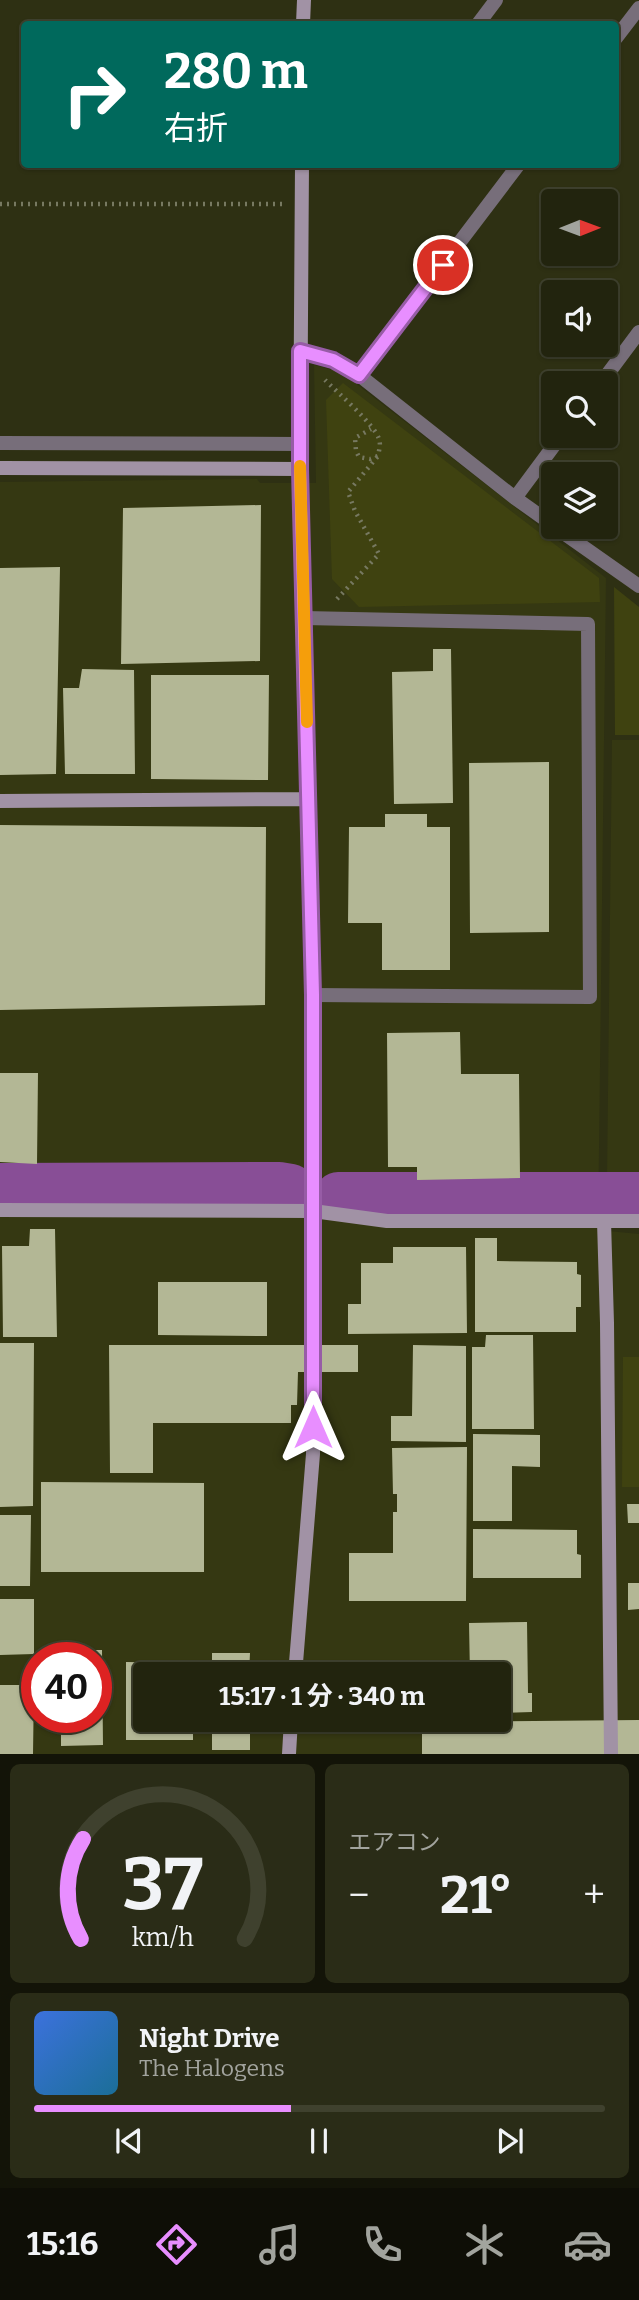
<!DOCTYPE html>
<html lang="ja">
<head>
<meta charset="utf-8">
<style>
	body { margin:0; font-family:Bitter,"Noto Sans JP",serif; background:#2a2c17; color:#f1f3f6; height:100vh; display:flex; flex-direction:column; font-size:26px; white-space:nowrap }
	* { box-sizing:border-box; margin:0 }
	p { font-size:23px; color:#a2a49e }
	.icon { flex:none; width:38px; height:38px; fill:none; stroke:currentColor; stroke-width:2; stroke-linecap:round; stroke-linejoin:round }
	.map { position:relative; height:1754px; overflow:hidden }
	.panel { display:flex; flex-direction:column; gap:10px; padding:10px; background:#131408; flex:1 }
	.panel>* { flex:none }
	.hud { position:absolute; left:21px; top:21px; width:598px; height:147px; border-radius:7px; box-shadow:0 2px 5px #0004,0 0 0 2px #3f412e; background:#00695c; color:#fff; overflow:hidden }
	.needle { width:46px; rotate:89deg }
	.tools { position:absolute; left:541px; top:189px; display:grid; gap:14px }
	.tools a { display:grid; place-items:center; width:77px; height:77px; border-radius:7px; background:#22240e; box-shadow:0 2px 5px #0004,0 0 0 2px #3f412e; font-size:35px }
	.speed { position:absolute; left:21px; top:1642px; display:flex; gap:14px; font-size:35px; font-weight:700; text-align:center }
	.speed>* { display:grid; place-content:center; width:91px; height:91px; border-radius:50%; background:#22240e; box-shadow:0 2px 5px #0004,0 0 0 2px #3f412e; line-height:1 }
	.speed .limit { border:10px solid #d22; background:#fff; color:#111 }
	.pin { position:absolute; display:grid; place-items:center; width:60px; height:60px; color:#fff; margin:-30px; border:4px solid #fff; border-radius:50%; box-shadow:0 2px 7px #0007 }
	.me { position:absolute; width:77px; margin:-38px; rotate:0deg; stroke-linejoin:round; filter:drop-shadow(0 0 5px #0008) }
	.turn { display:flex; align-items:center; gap:24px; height:147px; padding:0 28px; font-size:32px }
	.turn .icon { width:91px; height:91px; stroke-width:2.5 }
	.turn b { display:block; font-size:49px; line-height:60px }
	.big { font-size:52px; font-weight:700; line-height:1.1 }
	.panel .tile { flex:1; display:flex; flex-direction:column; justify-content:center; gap:10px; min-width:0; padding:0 24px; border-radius:10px; background:#2a2c17 }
	.panel .dial { align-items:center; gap:0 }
	.dial svg { height:182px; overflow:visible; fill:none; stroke:#3f412e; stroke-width:7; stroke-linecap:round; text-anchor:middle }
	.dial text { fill:#f1f3f6; stroke:none }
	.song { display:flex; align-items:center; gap:21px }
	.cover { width:84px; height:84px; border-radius:10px; background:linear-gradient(135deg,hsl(220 70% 55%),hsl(200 70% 35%)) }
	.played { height:7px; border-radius:4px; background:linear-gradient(90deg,#e88eff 45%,#3f412e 45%) }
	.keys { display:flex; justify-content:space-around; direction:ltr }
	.heat { display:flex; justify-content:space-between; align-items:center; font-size:38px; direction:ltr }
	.panel .tiles { flex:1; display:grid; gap:10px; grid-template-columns:1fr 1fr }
	.tile:last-child { grid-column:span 2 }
	.trip { position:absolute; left:133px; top:1662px; width:378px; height:70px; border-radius:7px; background:#22240e; box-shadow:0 2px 5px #0004,0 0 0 2px #3f412e; font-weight:700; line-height:70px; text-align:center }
	.tabs { display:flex; height:112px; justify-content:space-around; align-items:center; background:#0e0e06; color:#a2a49e }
	.tabs .icon { width:49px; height:49px }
	.tabs .on { color:#e88eff }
	.tabs b { font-size:32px; color:#f1f3f6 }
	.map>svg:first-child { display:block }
	.built { fill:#353812; fill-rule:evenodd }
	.green { fill:#3f4210 }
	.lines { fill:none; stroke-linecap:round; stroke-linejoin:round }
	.river { stroke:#884e96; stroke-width:46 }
	.building { fill:#b3b795 }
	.path { stroke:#777961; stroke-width:4.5; stroke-dasharray:2 5; stroke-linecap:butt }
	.street { stroke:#776e7a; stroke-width:14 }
	.secondary { stroke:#a192a5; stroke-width:14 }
	.route-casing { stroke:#975ca6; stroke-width:18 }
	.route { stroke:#e88eff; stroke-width:12 }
	.slow { stroke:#f59e0b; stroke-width:12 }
</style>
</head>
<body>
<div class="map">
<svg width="639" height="1754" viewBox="0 0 639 1754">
	<rect width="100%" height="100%" fill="#2e3013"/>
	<path class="built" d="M314,365L341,372L606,578L598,1230L639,1234V1754H0V482L257,479L260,483H316ZM37,1657H96V1717H37ZM145,1675H499V1720H145Z
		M612,740H639V1181L607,1180Z"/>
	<path class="green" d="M343,383L599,578L600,602L359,607L332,579L326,400Z
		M614,587L639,607V735H615Z
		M623,1357H639V1487H622Z"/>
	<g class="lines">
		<path class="river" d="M0,1186L279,1185L291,1187
			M338,1195H639"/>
	</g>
	<path class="building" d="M261,505L260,661L121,664L123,508Z
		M60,567L56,774L0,775V568Z
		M433,649H451L453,803L394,804L392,672L433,671Z
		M82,669L134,670L135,774H65L63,688H79Z
		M151,675H269L268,780L151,779Z
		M549,762V932L470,933L469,763Z
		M385,814H427V827H450V970H382V923H348L349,827H385Z
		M0,825L266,827L265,1005L0,1010Z
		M460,1032L461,1074H519L520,1178L417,1180V1167H388L387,1033Z
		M0,1073H38L37,1164L0,1162Z
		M30,1229H55L57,1337H3L2,1246H29Z
		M475,1238H497V1261L577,1262V1274L581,1275V1307H576V1332H475Z
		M393,1247H466L467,1333L348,1334V1304H361V1263H393Z
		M158,1282H267V1336L158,1335Z
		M486,1335H533L534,1429H472V1347H485Z
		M0,1343H34L33,1506L0,1507Z
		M109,1345H358V1372H298L297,1405H291V1423H153V1473H110Z
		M413,1345L466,1346V1442L391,1441V1416H412Z
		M473,1434L540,1435V1467L512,1466V1521H473Z
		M467,1447L466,1601H349V1553H393V1512H397V1494H393L392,1448Z
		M41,1482L204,1483V1572H41Z
		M627,1504H639V1523H628Z
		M0,1515H31L30,1586H0Z
		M473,1529L577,1530V1554L581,1555V1578H473Z
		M628,1583H639V1609L628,1610Z
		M0,1599H34V1654L0,1655Z
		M527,1622L528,1693H532V1712L499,1713V1675H470L469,1623Z
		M61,1650H102L103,1745L61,1746V1717H96V1657H61Z
		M212,1653H250L249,1675H212Z
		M126,1662L193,1663V1675H145V1720H193V1740H126Z
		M0,1685H34L33,1754H0Z
		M212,1720H250V1750H212Z
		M639,1720V1754H422V1722Z"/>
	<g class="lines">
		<path class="path" d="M0,204H283
			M325,380C337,392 375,425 379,439C381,445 379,450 378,456L370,459L359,457L356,451L355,438L371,429
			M337,599L379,554L355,511L348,492L378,456"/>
		<path class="street" d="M478,24L496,0
			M616,38L639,8
			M300,351L333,360L359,375L515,498L553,525
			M359,375L519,164
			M601,383L639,332
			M0,443L300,444
			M515,498L561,436
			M555,527L639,586
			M304,618L588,624L590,997L313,995"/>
		<path class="secondary" d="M303,24L304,0
			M302,164L300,469L313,995V1211L387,1221H639
			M0,468L300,469
			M0,801L308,799
			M0,1210L313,1211V1454L295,1675
			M604,1221L607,1323L611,1754
			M289,1754L291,1720"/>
	</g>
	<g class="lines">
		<g class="route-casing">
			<path id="route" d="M313,1427V995L300,469V351L333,360L359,375L443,265"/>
		</g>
		<use href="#route" class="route"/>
		<path class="slow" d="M300,466L307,722"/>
	</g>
</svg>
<div class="tools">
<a><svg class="needle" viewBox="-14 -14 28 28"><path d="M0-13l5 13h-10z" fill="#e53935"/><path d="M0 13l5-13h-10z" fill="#a2a49e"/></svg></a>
<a><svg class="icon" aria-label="sound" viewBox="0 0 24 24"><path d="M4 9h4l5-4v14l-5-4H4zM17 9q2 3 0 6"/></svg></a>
<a><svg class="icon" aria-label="search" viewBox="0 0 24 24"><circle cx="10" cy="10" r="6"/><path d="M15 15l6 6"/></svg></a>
<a><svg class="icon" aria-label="layers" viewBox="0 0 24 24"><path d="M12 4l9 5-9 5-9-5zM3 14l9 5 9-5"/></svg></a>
</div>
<div class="speed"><div class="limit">40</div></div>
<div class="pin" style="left:443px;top:265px;background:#d93025"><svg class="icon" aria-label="arrive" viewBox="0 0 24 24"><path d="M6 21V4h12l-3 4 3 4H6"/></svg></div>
<svg class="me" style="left:313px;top:1427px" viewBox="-20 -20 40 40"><path d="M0-17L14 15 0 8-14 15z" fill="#e88eff" stroke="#fff" stroke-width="4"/></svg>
<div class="trip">15:17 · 1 分 · 340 m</div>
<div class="hud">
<div class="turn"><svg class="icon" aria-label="right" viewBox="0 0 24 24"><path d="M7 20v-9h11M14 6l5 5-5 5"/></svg><div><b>280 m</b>右折</div></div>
</div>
</div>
<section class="panel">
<div class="tiles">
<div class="tile dial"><svg viewBox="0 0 100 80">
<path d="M14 69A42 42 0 1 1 86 69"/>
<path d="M14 69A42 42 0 0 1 15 25" stroke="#e88eff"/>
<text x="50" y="56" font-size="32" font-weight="700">37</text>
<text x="50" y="72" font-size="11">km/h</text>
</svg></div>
<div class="tile"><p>エアコン</p>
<div class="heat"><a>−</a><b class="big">21°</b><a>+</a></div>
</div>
<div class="tile">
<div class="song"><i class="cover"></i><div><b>Night Drive</b><p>The Halogens</p></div></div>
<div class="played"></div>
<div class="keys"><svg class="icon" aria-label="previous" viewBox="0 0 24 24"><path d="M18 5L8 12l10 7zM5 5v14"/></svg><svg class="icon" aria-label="pause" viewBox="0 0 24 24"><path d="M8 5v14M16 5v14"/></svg><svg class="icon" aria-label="next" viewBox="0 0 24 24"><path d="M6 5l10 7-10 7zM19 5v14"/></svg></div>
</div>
</div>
</section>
<nav class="tabs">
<b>15:16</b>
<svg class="icon on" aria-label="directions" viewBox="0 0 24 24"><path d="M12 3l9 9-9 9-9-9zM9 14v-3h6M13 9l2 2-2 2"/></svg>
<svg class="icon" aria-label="music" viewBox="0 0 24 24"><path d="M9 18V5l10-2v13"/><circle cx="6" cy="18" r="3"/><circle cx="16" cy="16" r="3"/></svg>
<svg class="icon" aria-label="phone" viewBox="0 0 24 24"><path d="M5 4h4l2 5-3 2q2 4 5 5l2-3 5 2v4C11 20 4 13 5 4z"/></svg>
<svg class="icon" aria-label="climate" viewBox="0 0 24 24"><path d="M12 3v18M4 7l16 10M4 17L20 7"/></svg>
<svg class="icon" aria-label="car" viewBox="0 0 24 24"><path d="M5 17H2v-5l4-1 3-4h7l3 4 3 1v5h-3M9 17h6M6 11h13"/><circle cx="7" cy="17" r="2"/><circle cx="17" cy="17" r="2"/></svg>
</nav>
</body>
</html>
